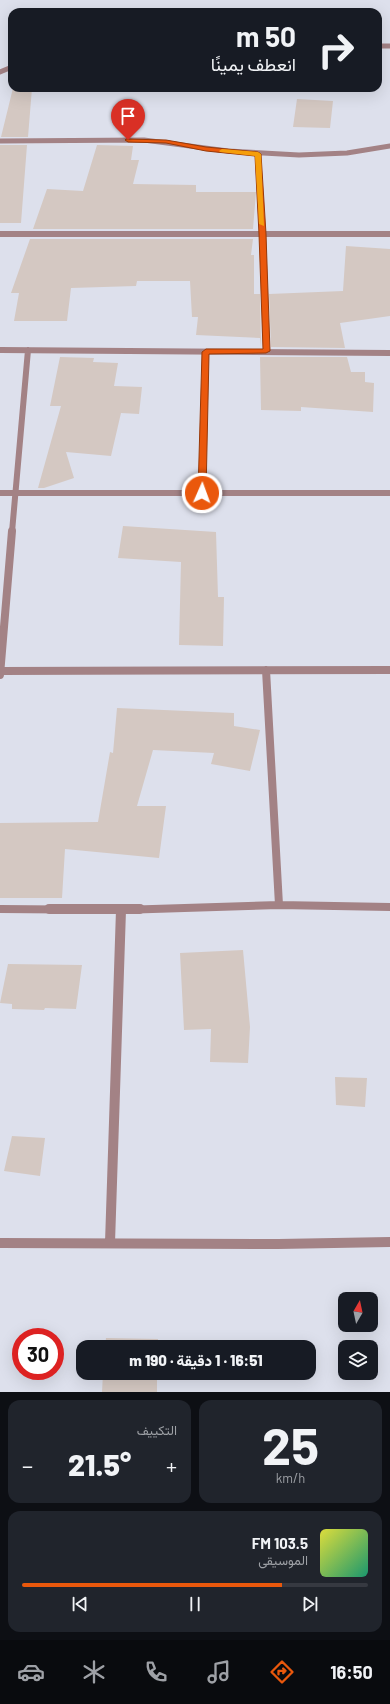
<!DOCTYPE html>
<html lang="ar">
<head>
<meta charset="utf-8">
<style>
	body { margin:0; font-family:Barlow,Vazirmatn,sans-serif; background:#20242c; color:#f1f3f6; direction:rtl; height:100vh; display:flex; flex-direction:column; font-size:15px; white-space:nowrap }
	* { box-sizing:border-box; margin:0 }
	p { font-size:13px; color:#9ea1a6 }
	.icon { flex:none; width:22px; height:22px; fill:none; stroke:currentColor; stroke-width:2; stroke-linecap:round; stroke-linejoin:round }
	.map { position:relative; height:1392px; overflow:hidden; direction:ltr }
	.drawer { display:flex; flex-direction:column; gap:8px; padding:8px; background:#0d0f14; flex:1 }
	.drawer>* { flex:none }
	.hud { position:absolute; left:8px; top:8px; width:374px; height:84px; border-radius:12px; box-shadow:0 4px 16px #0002; direction:rtl; background:#171b24; color:#f1f3f6; overflow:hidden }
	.needle { width:26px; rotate:9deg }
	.controls { position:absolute; left:338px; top:1292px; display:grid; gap:8px }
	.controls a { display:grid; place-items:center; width:40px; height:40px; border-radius:8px; background:#171b24; box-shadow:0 4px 16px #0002; font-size:20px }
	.speed { position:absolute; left:12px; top:1328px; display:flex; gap:8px; font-size:20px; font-weight:700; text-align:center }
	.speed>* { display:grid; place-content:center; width:52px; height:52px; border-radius:50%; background:#171b24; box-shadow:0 4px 16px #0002; line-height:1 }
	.speed .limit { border:6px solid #d22; background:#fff; color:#111 }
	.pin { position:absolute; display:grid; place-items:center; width:34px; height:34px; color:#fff; margin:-41px -17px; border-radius:50% 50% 50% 0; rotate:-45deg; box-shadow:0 0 4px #0007 }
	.pin .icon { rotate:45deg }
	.me { position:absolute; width:44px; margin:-22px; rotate:2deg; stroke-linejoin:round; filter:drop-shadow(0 0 3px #0008) }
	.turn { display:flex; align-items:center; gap:14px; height:84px; padding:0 20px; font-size:18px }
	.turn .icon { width:52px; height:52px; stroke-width:2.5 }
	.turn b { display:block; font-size:28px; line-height:34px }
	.big { font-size:30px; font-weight:800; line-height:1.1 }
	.drawer .card { flex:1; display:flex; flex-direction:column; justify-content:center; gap:6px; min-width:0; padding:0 14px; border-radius:12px; background:#20242c }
	.drawer .dial { align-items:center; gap:0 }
	.dial b { font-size:52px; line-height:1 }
	.song { display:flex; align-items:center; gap:12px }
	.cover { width:48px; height:48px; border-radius:6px; background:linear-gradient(135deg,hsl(60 70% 55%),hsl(160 70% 35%)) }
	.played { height:4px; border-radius:2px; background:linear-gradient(90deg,#ea580c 75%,#363941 75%) }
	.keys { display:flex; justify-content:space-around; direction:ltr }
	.heat { display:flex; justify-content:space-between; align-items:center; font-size:22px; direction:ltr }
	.drawer .tiles { flex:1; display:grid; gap:8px; grid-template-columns:1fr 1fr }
	.card:last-child { grid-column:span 2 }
	.trip { position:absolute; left:76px; top:1340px; width:240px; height:40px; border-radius:12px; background:#171b24; box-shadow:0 4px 16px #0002; font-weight:800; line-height:40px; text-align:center; direction:rtl }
	.dock { display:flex; height:64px; justify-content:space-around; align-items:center; background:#090b0e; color:#9ea1a6 }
	.dock .icon { width:28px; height:28px }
	.dock .current { color:#ea580c }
	.dock b { font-size:18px; color:#f1f3f6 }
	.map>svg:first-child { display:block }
	.building { fill:#d4c8c2 }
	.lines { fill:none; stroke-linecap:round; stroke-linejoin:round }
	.street-far3 { stroke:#a38285; stroke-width:5 }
	.street-far2 { stroke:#a38285; stroke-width:6 }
	.street-far1 { stroke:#a38285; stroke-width:8 }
	.street { stroke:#a38285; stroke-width:10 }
	.route { fill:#ea580c; stroke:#983908 }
	.slow { fill:#f59e0b }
</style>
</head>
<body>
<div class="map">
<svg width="390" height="1392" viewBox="0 0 390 1392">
	<rect width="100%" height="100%" fill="#dde0ec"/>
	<path class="building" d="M13,88H32L28,137H1Z
		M297,99L333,101L330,128L293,127Z
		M0,145H27L21,223H0Z
		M97,145L133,146L131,160H139L133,184L196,185V192H256L253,229H33L47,189L83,191Z
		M30,239H253L251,255H254V294H260L261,347L260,338L196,335L198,317H192L190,281H137L136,286L71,288L67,321H14L19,293H11Z
		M346,246L390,249V316L340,323L345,348L271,347L269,294L343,291Z
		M60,357L94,358L93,362L118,363L114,386L142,387L139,414L121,413L111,456L66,452L74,478L44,488H38L61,406H50Z
		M260,357H347L351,372H365V382L374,383L373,412L301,407V411L261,410Z
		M123,526L216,532L218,597H224L223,646L179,645L181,562L118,558Z
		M117,708L234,713V726L260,730L250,771L211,764L214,753L153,750L137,806H166L159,858L65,849L62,898H0V823L98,822L110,752L113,753Z
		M243,950L250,1027L248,1063L210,1062L211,1029L184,1030L180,953Z
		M8,964L82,965L76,1009L45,1008L44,1010L12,1009V1004L0,1003Z
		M335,1077L367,1078L365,1107L336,1105Z
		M12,1136L45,1138L40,1176L4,1171Z
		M106,1338L158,1339V1347H105Z
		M103,1373H157V1392H102Z"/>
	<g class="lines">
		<path class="street-far3" d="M378,46H390
			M0,72L12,67
			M0,141L144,140L228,151L299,155L347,153L390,146
			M258,154L263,234
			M0,234H390"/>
		<path class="street-far2" d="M263,233L266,351
			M0,234H390
			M0,350L390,353
			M0,493H390
			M202,493L206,352
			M12,532L28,350"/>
		<path class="street-far1" d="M266,670L279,905
			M0,671L390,670
			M0,675L12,531
			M0,909L121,910L279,905L390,907"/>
		<path class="street" d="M49,909H140
			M0,1243L278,1244L390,1242
			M110,1243L121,910"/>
	</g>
	<path class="route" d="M126,139L166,140L206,147L258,152L261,154L266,234L270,351L266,353L209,354L206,493L202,496L198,493L202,352L206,349H263L259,234L255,156L206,151L166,143L128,142L125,140Z"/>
	<path class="slow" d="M222,149L258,152L261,154L264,226L259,224L255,156L220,152L219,151Z"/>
</svg>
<div class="controls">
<a><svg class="needle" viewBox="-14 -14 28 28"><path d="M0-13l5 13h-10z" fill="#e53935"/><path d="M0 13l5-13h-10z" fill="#9ea1a6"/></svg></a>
<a><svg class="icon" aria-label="layers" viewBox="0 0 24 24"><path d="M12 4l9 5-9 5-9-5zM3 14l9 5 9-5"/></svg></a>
</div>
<div class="speed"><div class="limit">30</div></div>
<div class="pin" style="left:128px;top:140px;background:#d93025"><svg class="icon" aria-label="arrive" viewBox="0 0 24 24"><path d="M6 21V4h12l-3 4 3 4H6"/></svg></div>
<svg class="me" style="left:202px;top:493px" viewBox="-20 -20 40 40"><circle r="17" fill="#ea580c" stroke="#fff" stroke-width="3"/><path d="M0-11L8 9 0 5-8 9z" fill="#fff"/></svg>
<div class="trip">16:51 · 1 دقيقة · 190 m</div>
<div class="hud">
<div class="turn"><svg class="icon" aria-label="right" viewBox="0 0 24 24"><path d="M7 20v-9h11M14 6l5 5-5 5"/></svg><div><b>50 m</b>انعطف يمينًا</div></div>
</div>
</div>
<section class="drawer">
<div class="tiles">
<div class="card dial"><b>25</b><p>km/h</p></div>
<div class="card"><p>التكييف</p>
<div class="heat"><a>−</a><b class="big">21.5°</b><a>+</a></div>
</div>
<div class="card">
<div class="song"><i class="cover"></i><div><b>103.5 FM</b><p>الموسيقى</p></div></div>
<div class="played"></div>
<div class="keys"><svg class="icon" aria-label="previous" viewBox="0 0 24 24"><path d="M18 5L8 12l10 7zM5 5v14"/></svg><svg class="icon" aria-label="pause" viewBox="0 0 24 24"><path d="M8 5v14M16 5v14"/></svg><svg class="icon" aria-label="next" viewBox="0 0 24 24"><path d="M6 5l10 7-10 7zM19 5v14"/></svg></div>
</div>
</div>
</section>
<nav class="dock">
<b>16:50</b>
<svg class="icon current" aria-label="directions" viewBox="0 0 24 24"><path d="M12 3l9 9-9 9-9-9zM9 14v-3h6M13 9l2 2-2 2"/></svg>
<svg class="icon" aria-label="music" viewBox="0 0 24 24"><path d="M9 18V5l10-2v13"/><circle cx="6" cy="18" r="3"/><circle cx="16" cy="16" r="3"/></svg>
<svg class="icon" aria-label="phone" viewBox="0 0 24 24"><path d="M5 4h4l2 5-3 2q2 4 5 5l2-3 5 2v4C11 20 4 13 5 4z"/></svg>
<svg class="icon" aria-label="climate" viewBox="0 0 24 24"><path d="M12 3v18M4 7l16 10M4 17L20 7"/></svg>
<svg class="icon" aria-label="car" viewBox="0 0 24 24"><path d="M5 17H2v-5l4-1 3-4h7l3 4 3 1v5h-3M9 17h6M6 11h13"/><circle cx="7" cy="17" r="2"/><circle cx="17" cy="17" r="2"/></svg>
</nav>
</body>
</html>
